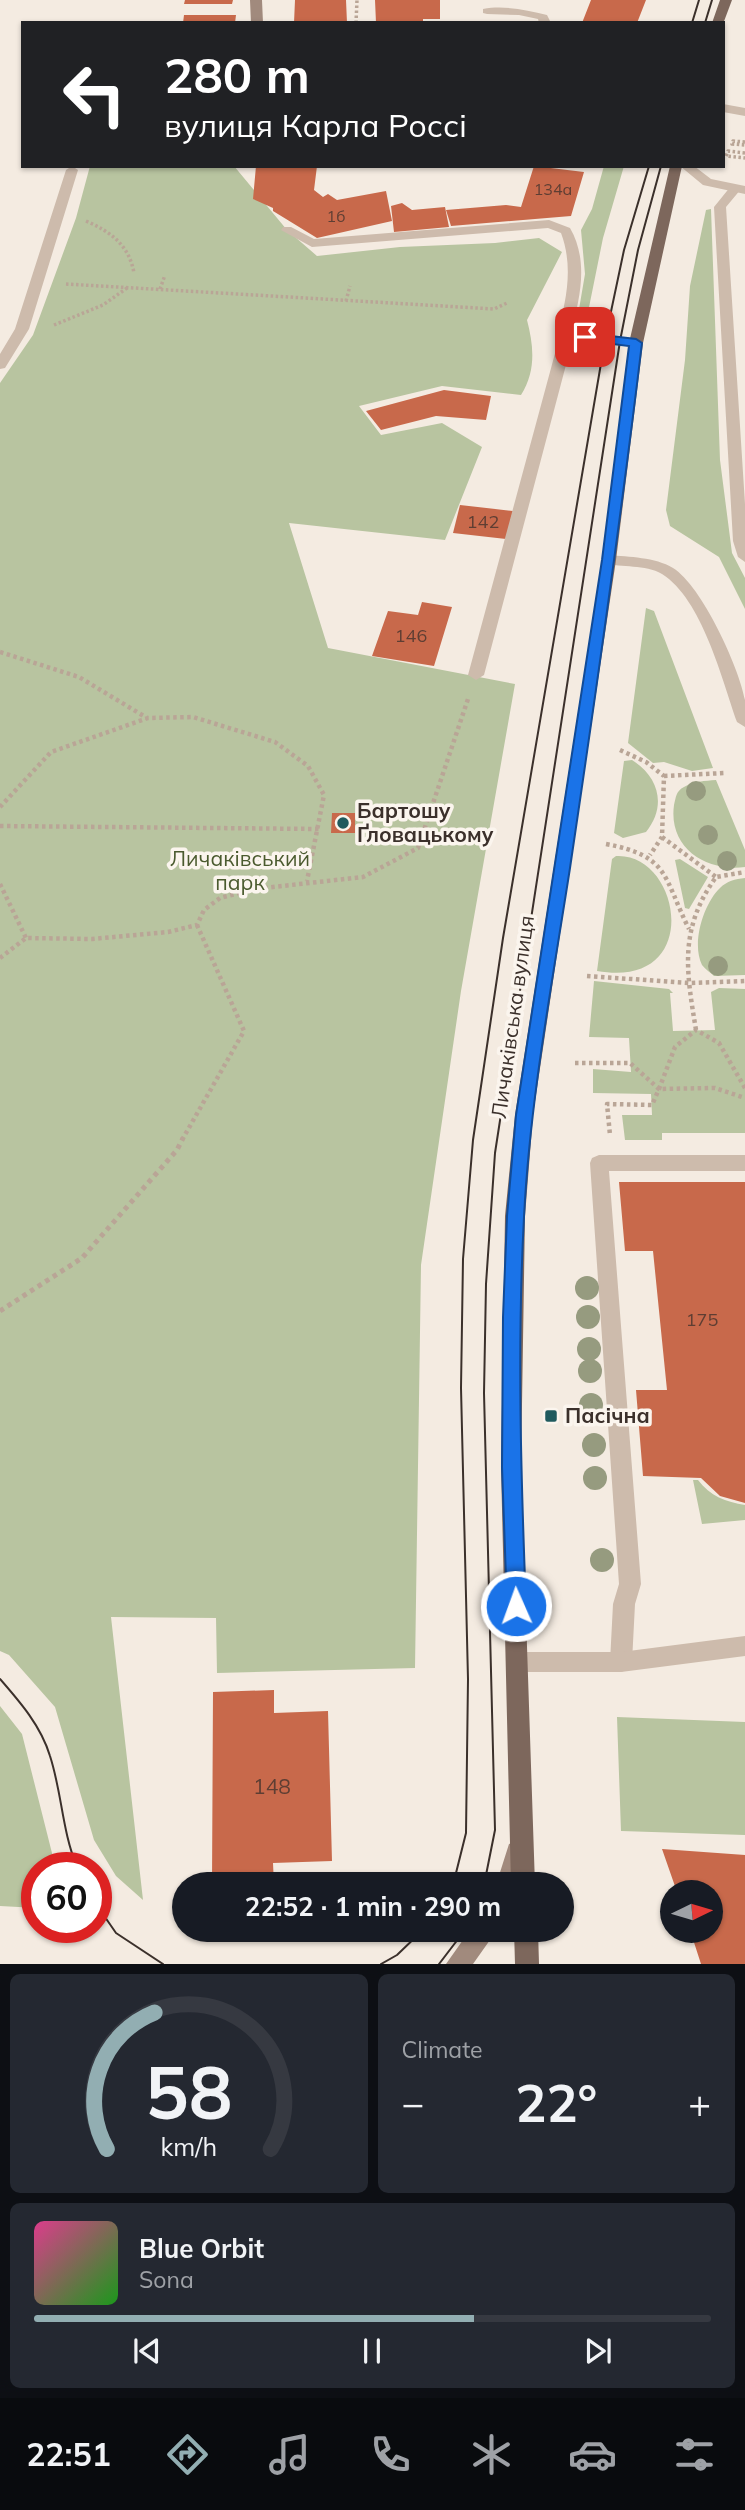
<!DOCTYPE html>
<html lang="en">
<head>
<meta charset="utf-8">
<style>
	body { margin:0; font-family:Mulish,sans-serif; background:#242831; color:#f1f3f6; height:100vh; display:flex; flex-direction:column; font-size:26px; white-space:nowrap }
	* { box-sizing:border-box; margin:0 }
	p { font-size:23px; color:#9ea1a6 }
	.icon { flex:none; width:38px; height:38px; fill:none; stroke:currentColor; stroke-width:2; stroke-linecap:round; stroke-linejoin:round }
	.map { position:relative; height:1964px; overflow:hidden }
	.drawer { display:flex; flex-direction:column; gap:10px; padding:10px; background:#0d0f14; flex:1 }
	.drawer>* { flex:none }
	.banner { position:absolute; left:21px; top:21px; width:704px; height:147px; border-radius:0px; box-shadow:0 2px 5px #0004; background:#202124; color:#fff; overflow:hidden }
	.needle { width:46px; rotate:85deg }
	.fabs { position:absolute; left:660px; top:1880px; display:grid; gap:14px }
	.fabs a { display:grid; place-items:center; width:63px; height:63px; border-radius:50%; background:#171b24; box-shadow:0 2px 5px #0004; font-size:35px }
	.speed { position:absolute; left:21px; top:1852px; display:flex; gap:14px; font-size:35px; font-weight:700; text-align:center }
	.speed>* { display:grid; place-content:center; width:91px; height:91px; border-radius:50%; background:#171b24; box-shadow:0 2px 5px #0004; line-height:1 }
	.speed .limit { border:10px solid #d22; background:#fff; color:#111 }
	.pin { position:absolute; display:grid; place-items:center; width:60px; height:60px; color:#fff; margin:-30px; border-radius:14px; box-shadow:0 4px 10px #0006 }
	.me { position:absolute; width:77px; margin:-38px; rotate:358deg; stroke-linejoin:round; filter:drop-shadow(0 0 5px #0008) }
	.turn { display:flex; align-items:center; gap:24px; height:147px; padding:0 28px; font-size:32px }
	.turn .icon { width:91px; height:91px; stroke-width:2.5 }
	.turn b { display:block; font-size:49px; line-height:60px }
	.big { font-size:52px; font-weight:700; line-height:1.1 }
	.drawer .tile { flex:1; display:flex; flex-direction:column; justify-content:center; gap:10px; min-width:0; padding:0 24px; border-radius:10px; background:#242831 }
	.drawer .dial { align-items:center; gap:0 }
	.dial svg { height:182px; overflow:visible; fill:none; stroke:#363941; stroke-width:7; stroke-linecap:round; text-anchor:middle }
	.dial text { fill:#f1f3f6; stroke:none }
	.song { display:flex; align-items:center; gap:21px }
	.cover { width:84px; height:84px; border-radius:10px; background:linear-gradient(135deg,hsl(330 70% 55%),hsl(120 70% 35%)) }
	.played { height:7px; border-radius:4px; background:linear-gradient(90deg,#92aeb2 65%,#363941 65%) }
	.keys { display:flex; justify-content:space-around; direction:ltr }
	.heat { display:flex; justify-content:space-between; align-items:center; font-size:38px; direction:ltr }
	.drawer .tiles { flex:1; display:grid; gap:10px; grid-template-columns:1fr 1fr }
	.tile:last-child { grid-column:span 2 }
	.trip { position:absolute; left:172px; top:1872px; width:402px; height:70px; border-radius:35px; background:#171b24; box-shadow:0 2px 5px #0004; font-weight:700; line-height:70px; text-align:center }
	.tabs { display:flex; height:112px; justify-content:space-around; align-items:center; background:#090b0e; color:#9ea1a6 }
	.tabs .icon { width:49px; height:49px }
	.tabs .current { color:#92aeb2 }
	.tabs b { font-size:32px; color:#f1f3f6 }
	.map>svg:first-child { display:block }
	.green { fill:#b8c4a0 }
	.building { fill:#c8694b }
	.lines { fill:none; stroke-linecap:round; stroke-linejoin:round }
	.path-far2 { stroke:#b9a596; stroke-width:3.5; stroke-dasharray:2.5 2.5; stroke-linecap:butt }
	.path-far1 { stroke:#b9a596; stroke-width:4.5; stroke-dasharray:3.5 3.5; stroke-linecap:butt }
	.path { stroke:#b9a596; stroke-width:5; stroke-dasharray:4.5 4.5; stroke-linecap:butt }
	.lane { fill:#cdbbac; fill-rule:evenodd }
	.street { fill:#cdbbac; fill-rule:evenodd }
	.secondary { fill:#a18a7d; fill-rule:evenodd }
	.primary { fill:#7d675c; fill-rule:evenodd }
	.tram { stroke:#3b302b; stroke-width:2 }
	.tree { fill:#969b7f }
	.route { fill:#1a73e8; stroke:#114b97; stroke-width:2 }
	.poi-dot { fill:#1f5a5e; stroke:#fbf5ee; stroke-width:2.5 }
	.labels { text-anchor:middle; stroke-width:7; stroke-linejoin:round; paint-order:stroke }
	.far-number-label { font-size:16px; fill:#5e3e33 }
	.number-label { font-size:18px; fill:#5e3e33 }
	.poi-label { font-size:21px; font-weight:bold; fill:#3b302b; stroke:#fbf5ee; text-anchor:start }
	.park-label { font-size:21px; fill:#4a5a2e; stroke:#fbf5ee }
	.street-label { font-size:21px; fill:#3b302b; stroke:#fbf5ee }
	.near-number-label { font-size:21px; fill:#5e3e33 }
</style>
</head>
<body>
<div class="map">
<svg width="745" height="1964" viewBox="0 0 745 1964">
	<rect width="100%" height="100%" fill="#f4ebe1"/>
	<path class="green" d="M90,166H234L287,230L317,256L400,247L495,243L539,238L562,252L527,320C534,347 536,371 521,395L442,386L359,406L381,435L442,423L482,447L445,540L289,523L328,648L515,684L461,991L421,1265L415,1668L217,1673L216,1618L111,1617L143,1900L116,1876L94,1840L55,1707L9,1655L0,1651V383L33,335L76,218Z
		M604,166H624L603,238L584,332L576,327L585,274L581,230L592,209Z
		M711,209L720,460L732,553L745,578V609L719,557L670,526L666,510L685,360L690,286L706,210Z
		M646,608L654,611L713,768L692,771L664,762L653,763L628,743Z
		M632,760C659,777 667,806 646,832L623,838L614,833L624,761Z
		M716,780L745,850V867C706,872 668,848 674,805C676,797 676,791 684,787C694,781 705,781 716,780Z
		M616,856C681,852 705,990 597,971L612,859Z
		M680,859L708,877L689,909L685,908L675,860Z
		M745,878V975L714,976C711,973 705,969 702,965C691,943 704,903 720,888C727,881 735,879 745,878Z
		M594,981L669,989L673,993H670L673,1031L715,1030L711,992L719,988L745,989V1133H662V1140H625L622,1115H652L651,1094L593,1093V1069L631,1072L629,1038L589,1037Z
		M693,1480H698C710,1496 726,1502 745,1505V1520L702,1524Z
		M0,1706L22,1734L54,1861L59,1867H37V1908L0,1906Z
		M617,1717L745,1722V1835L621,1831Z"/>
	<path class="building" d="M185,0H233L232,4H184Z
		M295,0H346L347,23H294Z
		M375,0H440V19H423V23H376Z
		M591,0H646L637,23H582Z
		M184,15H236L235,23H183Z
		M256,166H317L314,190L323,197L328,194L337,200L386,191L392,221L317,238L273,211V208L253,199Z
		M534,166L584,172L571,216L451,226L446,210L506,205L521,207Z
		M402,203L412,210L445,207L449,227L394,232L391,206Z
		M444,390L491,396L486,420L436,416L381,430L366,411Z
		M460,505L513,511L506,539L453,533Z
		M422,602L452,607L434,666L372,656L388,611L418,615Z
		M332,813H355V833H331Z
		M619,1182H745V1503L720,1496L701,1478L643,1476L636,1390H667L653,1251H625Z
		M274,1690V1713L328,1711L332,1861L273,1863L274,1885H212L213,1692Z
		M662,1849L745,1855V1964H701L690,1930H710V1892H677Z"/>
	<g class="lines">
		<path class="path-far2" d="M356,23L357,0
			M745,142L733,141L732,144L745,145
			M745,153L728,151L726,156L745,158
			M86,221C111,232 129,245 134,273
			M66,284L494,309L507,303
			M160,289L165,275
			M346,301L350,286
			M54,325L103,305L127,288"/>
		<path class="path-far1" d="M0,652L79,677L147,718
			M620,750L646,762L664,776L662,837L650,855
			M664,776L724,773
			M0,807L51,752L148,718L193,717L275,742L308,766L324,795L307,881
			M0,826L319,829
			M662,837L716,877
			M606,844C670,856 663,877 689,929
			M0,884L26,938
			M0,958L26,938L92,939L168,932L197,925L204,910L220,898L255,889L363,877L418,848L468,699
			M587,976L689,983L745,981
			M696,1030C686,970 679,929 716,877L745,872
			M575,1063H630L659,1089L652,1105L607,1104L610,1135
			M745,1088L719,1043L696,1030L675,1047L659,1089L715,1088L745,1098
			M182,1140L244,1031L197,925"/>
		<path class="path" d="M0,1311L82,1258L177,1150L183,1138"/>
		<path class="lane" d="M483,9C504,5 526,10 547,15L551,23H539L538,19L519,15L487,14L483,13Z
			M723,104L745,108V116L723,112Z
			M72,166L78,170L29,329L5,368L0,369V354L15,329L66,170Z
			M735,185L741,189L726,207L745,504V562L738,557L733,541L714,207L731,186Z
			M564,331L571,335V346L484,675L476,680L468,675L557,346V335Z
			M599,1155H745V1171H609L641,1584L635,1604L632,1662L629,1669L621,1672L613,1669L610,1662L613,1604L619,1584L590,1163L592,1158Z"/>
		<path class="street" d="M680,166H694L711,179L745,186V194L703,185Z
			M549,220L570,228C589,261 580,298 571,332L636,339L641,340V346L559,338L557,335C566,301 574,268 561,233L548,228L312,247L281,230L283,227H291L314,239Z
			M609,555C629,557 655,557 673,568C702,586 739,667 745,700C745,709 745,719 745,727L737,722C722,679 702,599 662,574C645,564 622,568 604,563L602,560Z
			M745,1636V1656L621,1672H519L511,1669L508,1662L511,1655L519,1652H621Z"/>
		<path class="secondary" d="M250,0H262L263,23H251Z
			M517,1841L525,1844L529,1852L520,1885H496L509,1844Z
			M470,1930H497L473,1964H446Z"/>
		<path class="primary" d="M720,0H732L723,24L712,23Z
			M670,166H682L643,343L616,560L533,1115L525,1216L521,1467L535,1885H511L501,1467L505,1216L515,1115L602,560L629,343Z
			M514,1930H538L539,1964H515Z"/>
		<path class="tram" d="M692,23L699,0
			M705,23L712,0
			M0,1679C20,1702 41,1726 50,1756C62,1793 62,1831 77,1867
			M453,1885L466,1833L468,1679L461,1388L463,1259L473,1140L503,938L605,340L624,250L649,166
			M484,1885L495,1830L484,1393L486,1284L495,1153L620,341L638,250L661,166
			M96,1904L116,1933L163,1964
			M381,1964L397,1955L423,1930
			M439,1964L465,1930"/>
	</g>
	<g class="tree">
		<circle cx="696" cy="791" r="10"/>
		<circle cx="708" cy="835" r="10"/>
		<circle cx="727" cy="861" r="10"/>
		<circle cx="718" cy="966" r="10"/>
		<circle cx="587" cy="1288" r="12"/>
		<circle cx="588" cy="1317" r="12"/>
		<circle cx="589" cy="1349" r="12"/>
		<circle cx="590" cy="1371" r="12"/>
		<circle cx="591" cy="1405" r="12"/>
		<circle cx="594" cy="1445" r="12"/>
		<circle cx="595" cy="1478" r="12"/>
		<circle cx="602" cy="1560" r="12"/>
	</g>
	<path class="route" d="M585,333L636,339L642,343C621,518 596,693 570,868C552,984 530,1100 524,1217C517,1346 521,1477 526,1606L523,1613L516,1615L510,1613L507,1606L502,1467L503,1317L507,1216L516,1115L602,560L629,346L581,340L579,337Z"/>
	<g class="poi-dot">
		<circle cx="343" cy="823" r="7"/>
		<rect x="544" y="1409" width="14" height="14" rx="3.5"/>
	</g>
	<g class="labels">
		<g class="far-number-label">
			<text x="553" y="195">134а</text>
			<text x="336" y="222">1б</text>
		</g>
		<g class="number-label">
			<text x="483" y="528">142</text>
			<text x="411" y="642">146</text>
			<text x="702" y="1326">175</text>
		</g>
		<g class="poi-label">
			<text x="357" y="818">Бартошу<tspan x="357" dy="24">Ґловацькому</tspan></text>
			<text x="565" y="1423">Пасічна</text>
		</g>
		<g class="park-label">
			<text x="240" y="866">Личаківський<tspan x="240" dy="24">парк</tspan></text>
		</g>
		<g class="street-label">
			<text transform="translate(513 1017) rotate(-82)" y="7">Личаківська вулиця</text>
		</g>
		<g class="near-number-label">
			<text x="272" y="1794">148</text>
		</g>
	</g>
</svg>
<div class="fabs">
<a><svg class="needle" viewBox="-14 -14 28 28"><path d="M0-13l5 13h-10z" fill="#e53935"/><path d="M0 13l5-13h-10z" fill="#9ea1a6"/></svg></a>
</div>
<div class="speed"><div class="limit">60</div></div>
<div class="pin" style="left:585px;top:337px;background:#d93025"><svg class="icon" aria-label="arrive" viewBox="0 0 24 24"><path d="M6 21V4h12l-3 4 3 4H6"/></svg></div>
<svg class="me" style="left:516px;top:1606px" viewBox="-20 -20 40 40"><circle r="17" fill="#1a73e8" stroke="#fff" stroke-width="3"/><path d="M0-11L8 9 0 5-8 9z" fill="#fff"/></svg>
<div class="trip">22:52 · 1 min · 290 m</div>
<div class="banner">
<div class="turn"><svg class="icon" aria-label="left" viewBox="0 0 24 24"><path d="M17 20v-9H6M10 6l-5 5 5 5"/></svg><div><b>280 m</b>вулиця Карла Россі</div></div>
</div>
</div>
<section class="drawer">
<div class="tiles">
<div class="tile dial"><svg viewBox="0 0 100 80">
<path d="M14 69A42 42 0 1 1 86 69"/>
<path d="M14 69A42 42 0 0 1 35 9" stroke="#92aeb2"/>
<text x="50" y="56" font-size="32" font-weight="700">58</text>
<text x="50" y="72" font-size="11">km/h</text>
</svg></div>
<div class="tile"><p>Climate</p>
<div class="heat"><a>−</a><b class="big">22°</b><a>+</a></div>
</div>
<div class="tile">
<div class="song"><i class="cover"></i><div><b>Blue Orbit</b><p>Sona</p></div></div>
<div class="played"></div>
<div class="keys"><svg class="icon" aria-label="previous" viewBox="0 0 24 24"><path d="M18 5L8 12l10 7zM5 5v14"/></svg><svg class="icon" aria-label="pause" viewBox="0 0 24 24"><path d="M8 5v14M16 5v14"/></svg><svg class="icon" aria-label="next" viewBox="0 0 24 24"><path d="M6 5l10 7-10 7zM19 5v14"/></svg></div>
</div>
</div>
</section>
<nav class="tabs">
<b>22:51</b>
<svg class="icon current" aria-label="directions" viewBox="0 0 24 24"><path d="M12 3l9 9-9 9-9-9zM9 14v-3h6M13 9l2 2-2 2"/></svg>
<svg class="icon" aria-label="music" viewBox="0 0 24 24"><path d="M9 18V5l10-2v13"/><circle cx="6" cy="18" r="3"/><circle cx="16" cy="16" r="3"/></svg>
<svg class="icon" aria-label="phone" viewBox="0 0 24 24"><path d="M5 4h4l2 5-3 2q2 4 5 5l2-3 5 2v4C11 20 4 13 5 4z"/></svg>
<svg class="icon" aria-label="climate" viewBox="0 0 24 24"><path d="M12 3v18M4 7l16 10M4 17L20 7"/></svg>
<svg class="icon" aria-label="car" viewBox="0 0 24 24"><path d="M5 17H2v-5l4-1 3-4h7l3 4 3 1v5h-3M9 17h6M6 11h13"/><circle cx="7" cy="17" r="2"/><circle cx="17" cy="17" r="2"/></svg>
<svg class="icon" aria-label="filters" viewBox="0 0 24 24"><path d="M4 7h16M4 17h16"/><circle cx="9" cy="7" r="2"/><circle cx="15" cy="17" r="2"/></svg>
</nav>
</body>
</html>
